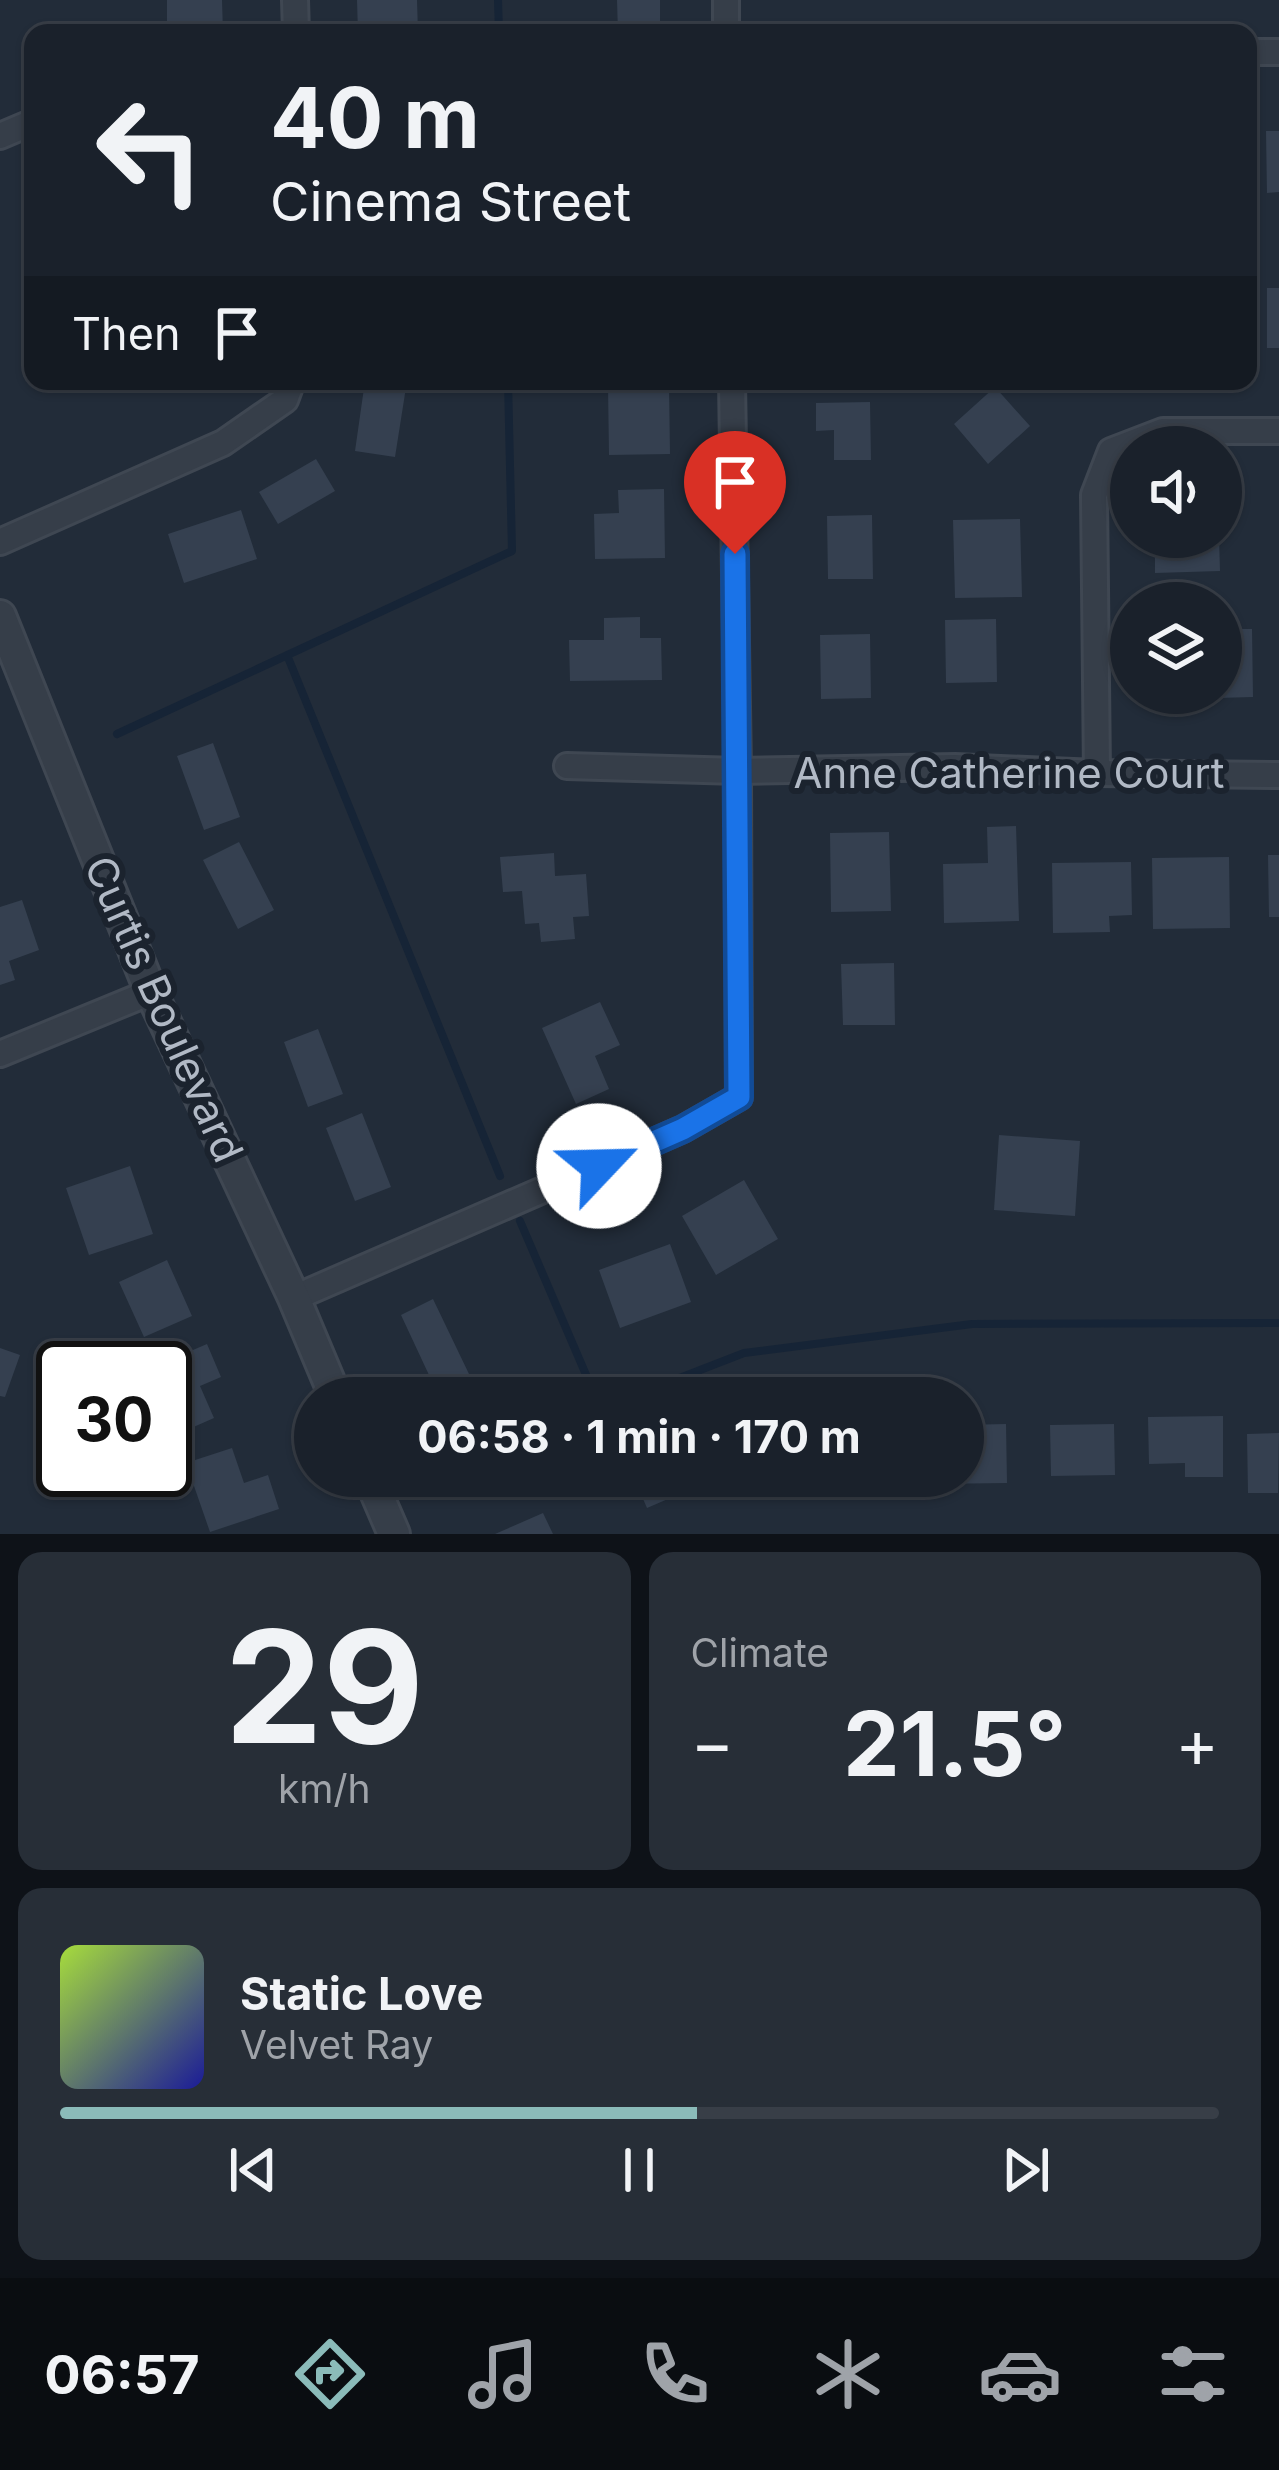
<!DOCTYPE html>
<html lang="en">
<head>
<meta charset="utf-8">
<style>
	body { margin:0; font-family:Inter,sans-serif; background:#272e37; color:#f1f3f6; height:100vh; display:flex; flex-direction:column; font-size:45px; white-space:nowrap }
	* { box-sizing:border-box; margin:0 }
	p { font-size:39px; color:#9fa3a9 }
	.icon { flex:none; width:66px; height:66px; fill:none; stroke:currentColor; stroke-width:2; stroke-linecap:round; stroke-linejoin:round }
	.map { position:relative; height:1534px; overflow:hidden }
	.panel { display:flex; flex-direction:column; gap:18px; padding:18px; background:#0e1218; flex:1 }
	.panel>* { flex:none }
	.banner { position:absolute; left:24px; top:24px; width:1233px; height:366px; border-radius:24px; box-shadow:0 3px 9px #0004,0 0 0 3px #383e47; background:#1a212b; color:#f1f3f6; overflow:hidden }
	.controls { position:absolute; left:1110px; top:426px; display:grid; gap:24px }
	.controls a { display:grid; place-items:center; width:132px; height:132px; border-radius:50%; background:#1a212b; box-shadow:0 3px 9px #0004,0 0 0 3px #383e47; font-size:60px }
	.speed { position:absolute; left:36px; top:1341px; display:flex; gap:24px; font-size:60px; font-weight:700; text-align:center }
	.speed>* { display:grid; place-content:center; width:156px; height:156px; border-radius:50%; background:#1a212b; box-shadow:0 3px 9px #0004,0 0 0 3px #383e47; line-height:1 }
	.speed .limit { border:6px solid #111; border-radius:18px; background:#fff; color:#111 }
	.pin { position:absolute; display:grid; place-items:center; width:102px; height:102px; color:#fff; margin:-123px -51px; border-radius:50% 50% 50% 0; rotate:-45deg; box-shadow:0 0 12px #0007 }
	.pin .icon { rotate:45deg }
	.me { position:absolute; width:132px; margin:-66px; rotate:66deg; stroke-linejoin:round; filter:drop-shadow(0 0 9px #0008) }
	.turn { display:flex; align-items:center; gap:42px; height:252px; padding:0 48px; font-size:54px }
	.turn .icon { width:156px; height:156px; stroke-width:2.5 }
	.turn b { display:block; font-size:84px; line-height:102px }
	.then { display:flex; align-items:center; height:114px; padding:0 48px; background:#0003; gap:24px; font-size:45px }
	.big { font-size:90px; font-weight:700; line-height:1.1 }
	.panel .widget { flex:1; display:flex; flex-direction:column; justify-content:center; gap:18px; min-width:0; padding:0 42px; border-radius:24px; background:#272e37 }
	.panel .dial { align-items:center; gap:0 }
	.dial b { font-size:156px; line-height:1 }
	.song { display:flex; align-items:center; gap:36px }
	.cover { width:144px; height:144px; border-radius:18px; background:linear-gradient(135deg,hsl(80 70% 55%),hsl(240 70% 35%)) }
	.played { height:12px; border-radius:6px; background:linear-gradient(90deg,#8bbbb9 55%,#383e47 55%) }
	.keys { display:flex; justify-content:space-around; direction:ltr }
	.heat { display:flex; justify-content:space-between; align-items:center; font-size:66px; direction:ltr }
	.panel .tiles { flex:1; display:grid; gap:18px; grid-template-columns:1fr 1fr }
	.widget:last-child { grid-column:span 2 }
	.trip { position:absolute; left:294px; top:1377px; width:690px; height:120px; border-radius:60px; background:#1a212b; box-shadow:0 3px 9px #0004,0 0 0 3px #383e47; font-weight:700; line-height:120px; text-align:center }
	.tab-bar { display:flex; height:192px; justify-content:space-around; align-items:center; background:#0a0d11; color:#9fa3a9 }
	.tab-bar .icon { width:84px; height:84px }
	.tab-bar .active { color:#8bbbb9 }
	.tab-bar b { font-size:54px; color:#f1f3f6 }
	.map>svg:first-child { display:block }
	.lines { fill:none; stroke-linecap:round; stroke-linejoin:round }
	.stream { stroke:#162436; stroke-width:8 }
	.building { fill:#354050 }
	.minor-casing { stroke:#3f4752; stroke-width:30 }
	.tertiary-casing { stroke:#3f4752; stroke-width:36 }
	.minor { stroke:#363e49; stroke-width:24 }
	.tertiary { stroke:#363e49; stroke-width:30 }
	.route-casing { stroke:#114b97; stroke-width:30 }
	.route { stroke:#1a73e8; stroke-width:21 }
	.labels { text-anchor:middle; stroke-width:12; stroke-linejoin:round; paint-order:stroke }
	.street-label { font-size:42px; fill:#b1b9c5; stroke:#1b232e }
</style>
</head>
<body>
<div class="map">
<svg width="1279" height="1534" viewBox="0 0 1279 1534">
	<rect width="100%" height="100%" fill="#222c39"/>
	<g class="lines">
		<path class="stream" d="M498,0L499,33
			M287,655L500,1176
			M117,734L512,551L508,381
			M520,1221L596,1398
			M628,1398L744,1353L972,1324L1279,1323"/>
	</g>
	<path class="building" d="M167,0H222L223,33H167Z
		M357,0H417L418,33H358Z
		M617,0H660V33H618Z
		M1266,131H1279V192L1267,193Z
		M1267,288H1279V348H1267Z
		M365,381H407L395,457L355,451Z
		M669,385L670,454L609,455L608,386Z
		M995,387L1030,426L988,464L954,424Z
		M870,402L871,460H834V430L816,431V403Z
		M316,459L335,491L278,524L259,492Z
		M664,489L665,558L595,559L594,514L619,513L618,490Z
		M241,510L257,559L184,583L168,534Z
		M872,515L873,579H828L827,516Z
		M1020,519L1022,597L955,598L953,520Z
		M1155,537H1219L1220,571L1155,573Z
		M640,617V638H661L662,680L570,681L569,640H604V618Z
		M996,619L997,682L946,683L945,620Z
		M1221,629H1252L1253,697L1217,698V693H1221Z
		M870,634L871,698L821,699L820,635Z
		M213,743L240,817L204,830L177,756Z
		M1016,826L1019,921L944,923L943,864L988,863L987,827Z
		M889,832L891,911L831,912L830,833Z
		M239,842L274,910L238,929L203,860Z
		M554,853L555,876L586,874L589,916L573,917L575,939L541,942L539,923L525,924L522,891L503,892L500,857Z
		M1268,855H1279V917H1269Z
		M1229,857L1230,928L1153,929L1152,858Z
		M1131,862L1132,915L1109,916L1110,932L1053,933L1052,863Z
		M22,900L39,950L9,961L15,980L0,985V907Z
		M894,963L895,1025H843L841,964Z
		M600,1002L620,1045L595,1056L609,1089L576,1104L542,1028Z
		M318,1029L343,1094L308,1107L284,1042Z
		M362,1113L391,1187L355,1201L326,1128Z
		M999,1135L1080,1141L1075,1216L994,1210Z
		M130,1166L153,1234L89,1255L66,1188Z
		M744,1180L778,1239L716,1275L682,1216Z
		M670,1244L691,1302L620,1328L599,1270Z
		M167,1260L192,1316L144,1337L119,1282Z
		M433,1299L469,1374L436,1390L401,1315Z
		M207,1344L221,1377L200,1386L214,1418L173,1436L165,1417V1368H151Z
		M0,1348L20,1355L5,1397L0,1396Z
		M1223,1416V1477H1185V1463L1149,1464L1148,1417Z
		M1006,1424L1007,1483L933,1484V1476H963V1425Z
		M1114,1424L1115,1475L1051,1476L1050,1425Z
		M1279,1433L1278,1493H1248L1247,1434Z
		M232,1448L244,1483L268,1475L279,1509L210,1532L186,1463Z
		M633,1476H702L705,1483L647,1508Z
		M543,1513L553,1534H495Z"/>
	<g class="lines">
		<g class="minor-casing">
			<path id="minor" d="M295,0L296,33
				M726,0V33
				M1248,52H1279
				M0,136L33,122
				M0,542L223,443L285,400L292,381
				M567,766L738,771L955,767L1097,773L1279,775
				M1097,773L1094,495L1111,451L1163,431H1279
				M0,1054L151,992
				M294,1298L683,1129L739,1097L738,771L732,381"/>
		</g>
		<g class="tertiary-casing">
			<path id="tertiary" d="M0,616L151,992L294,1298L336,1398
				M369,1476L394,1534"/>
		</g>
		<use href="#minor" class="minor"/>
		<use href="#tertiary" class="tertiary"/>
	</g>
	<g class="lines">
		<g class="route-casing">
			<path id="route" d="M599,1166L683,1129L739,1097L735,554"/>
		</g>
		<use href="#route" class="route"/>
	</g>
	<g class="labels">
		<g class="street-label">
			<text x="1009" y="788">Anne Catherine Court</text>
			<text transform="translate(164 1009) rotate(66)" y="15">Curtis Boulevard</text>
		</g>
	</g>
</svg>
<div class="controls">
<a><svg class="icon" aria-label="sound" viewBox="0 0 24 24"><path d="M4 9h4l5-4v14l-5-4H4zM17 9q2 3 0 6"/></svg></a>
<a><svg class="icon" aria-label="layers" viewBox="0 0 24 24"><path d="M12 4l9 5-9 5-9-5zM3 14l9 5 9-5"/></svg></a>
</div>
<div class="speed"><div class="limit">30</div></div>
<div class="pin" style="left:735px;top:554px;background:#d93025"><svg class="icon" aria-label="arrive" viewBox="0 0 24 24"><path d="M6 21V4h12l-3 4 3 4H6"/></svg></div>
<svg class="me" style="left:599px;top:1166px" viewBox="-20 -20 40 40"><circle r="19" fill="#fff"/><path d="M0-13L10 11 0 6-10 11z" fill="#1a73e8"/></svg>
<div class="trip">06:58 · 1 min · 170 m</div>
<div class="banner">
<div class="turn"><svg class="icon" aria-label="left" viewBox="0 0 24 24"><path d="M17 20v-9H6M10 6l-5 5 5 5"/></svg><div><b>40 m</b>Cinema Street</div></div>
<div class="then">Then<svg class="icon" aria-label="arrive" viewBox="0 0 24 24"><path d="M6 21V4h12l-3 4 3 4H6"/></svg></div>
</div>
</div>
<section class="panel">
<div class="tiles">
<div class="widget dial"><b>29</b><p>km/h</p></div>
<div class="widget"><p>Climate</p>
<div class="heat"><a>−</a><b class="big">21.5°</b><a>+</a></div>
</div>
<div class="widget">
<div class="song"><i class="cover"></i><div><b>Static Love</b><p>Velvet Ray</p></div></div>
<div class="played"></div>
<div class="keys"><svg class="icon" aria-label="previous" viewBox="0 0 24 24"><path d="M18 5L8 12l10 7zM5 5v14"/></svg><svg class="icon" aria-label="pause" viewBox="0 0 24 24"><path d="M8 5v14M16 5v14"/></svg><svg class="icon" aria-label="next" viewBox="0 0 24 24"><path d="M6 5l10 7-10 7zM19 5v14"/></svg></div>
</div>
</div>
</section>
<nav class="tab-bar">
<b>06:57</b>
<svg class="icon active" aria-label="directions" viewBox="0 0 24 24"><path d="M12 3l9 9-9 9-9-9zM9 14v-3h6M13 9l2 2-2 2"/></svg>
<svg class="icon" aria-label="music" viewBox="0 0 24 24"><path d="M9 18V5l10-2v13"/><circle cx="6" cy="18" r="3"/><circle cx="16" cy="16" r="3"/></svg>
<svg class="icon" aria-label="phone" viewBox="0 0 24 24"><path d="M5 4h4l2 5-3 2q2 4 5 5l2-3 5 2v4C11 20 4 13 5 4z"/></svg>
<svg class="icon" aria-label="climate" viewBox="0 0 24 24"><path d="M12 3v18M4 7l16 10M4 17L20 7"/></svg>
<svg class="icon" aria-label="car" viewBox="0 0 24 24"><path d="M5 17H2v-5l4-1 3-4h7l3 4 3 1v5h-3M9 17h6M6 11h13"/><circle cx="7" cy="17" r="2"/><circle cx="17" cy="17" r="2"/></svg>
<svg class="icon" aria-label="filters" viewBox="0 0 24 24"><path d="M4 7h16M4 17h16"/><circle cx="9" cy="7" r="2"/><circle cx="15" cy="17" r="2"/></svg>
</nav>
</body>
</html>
